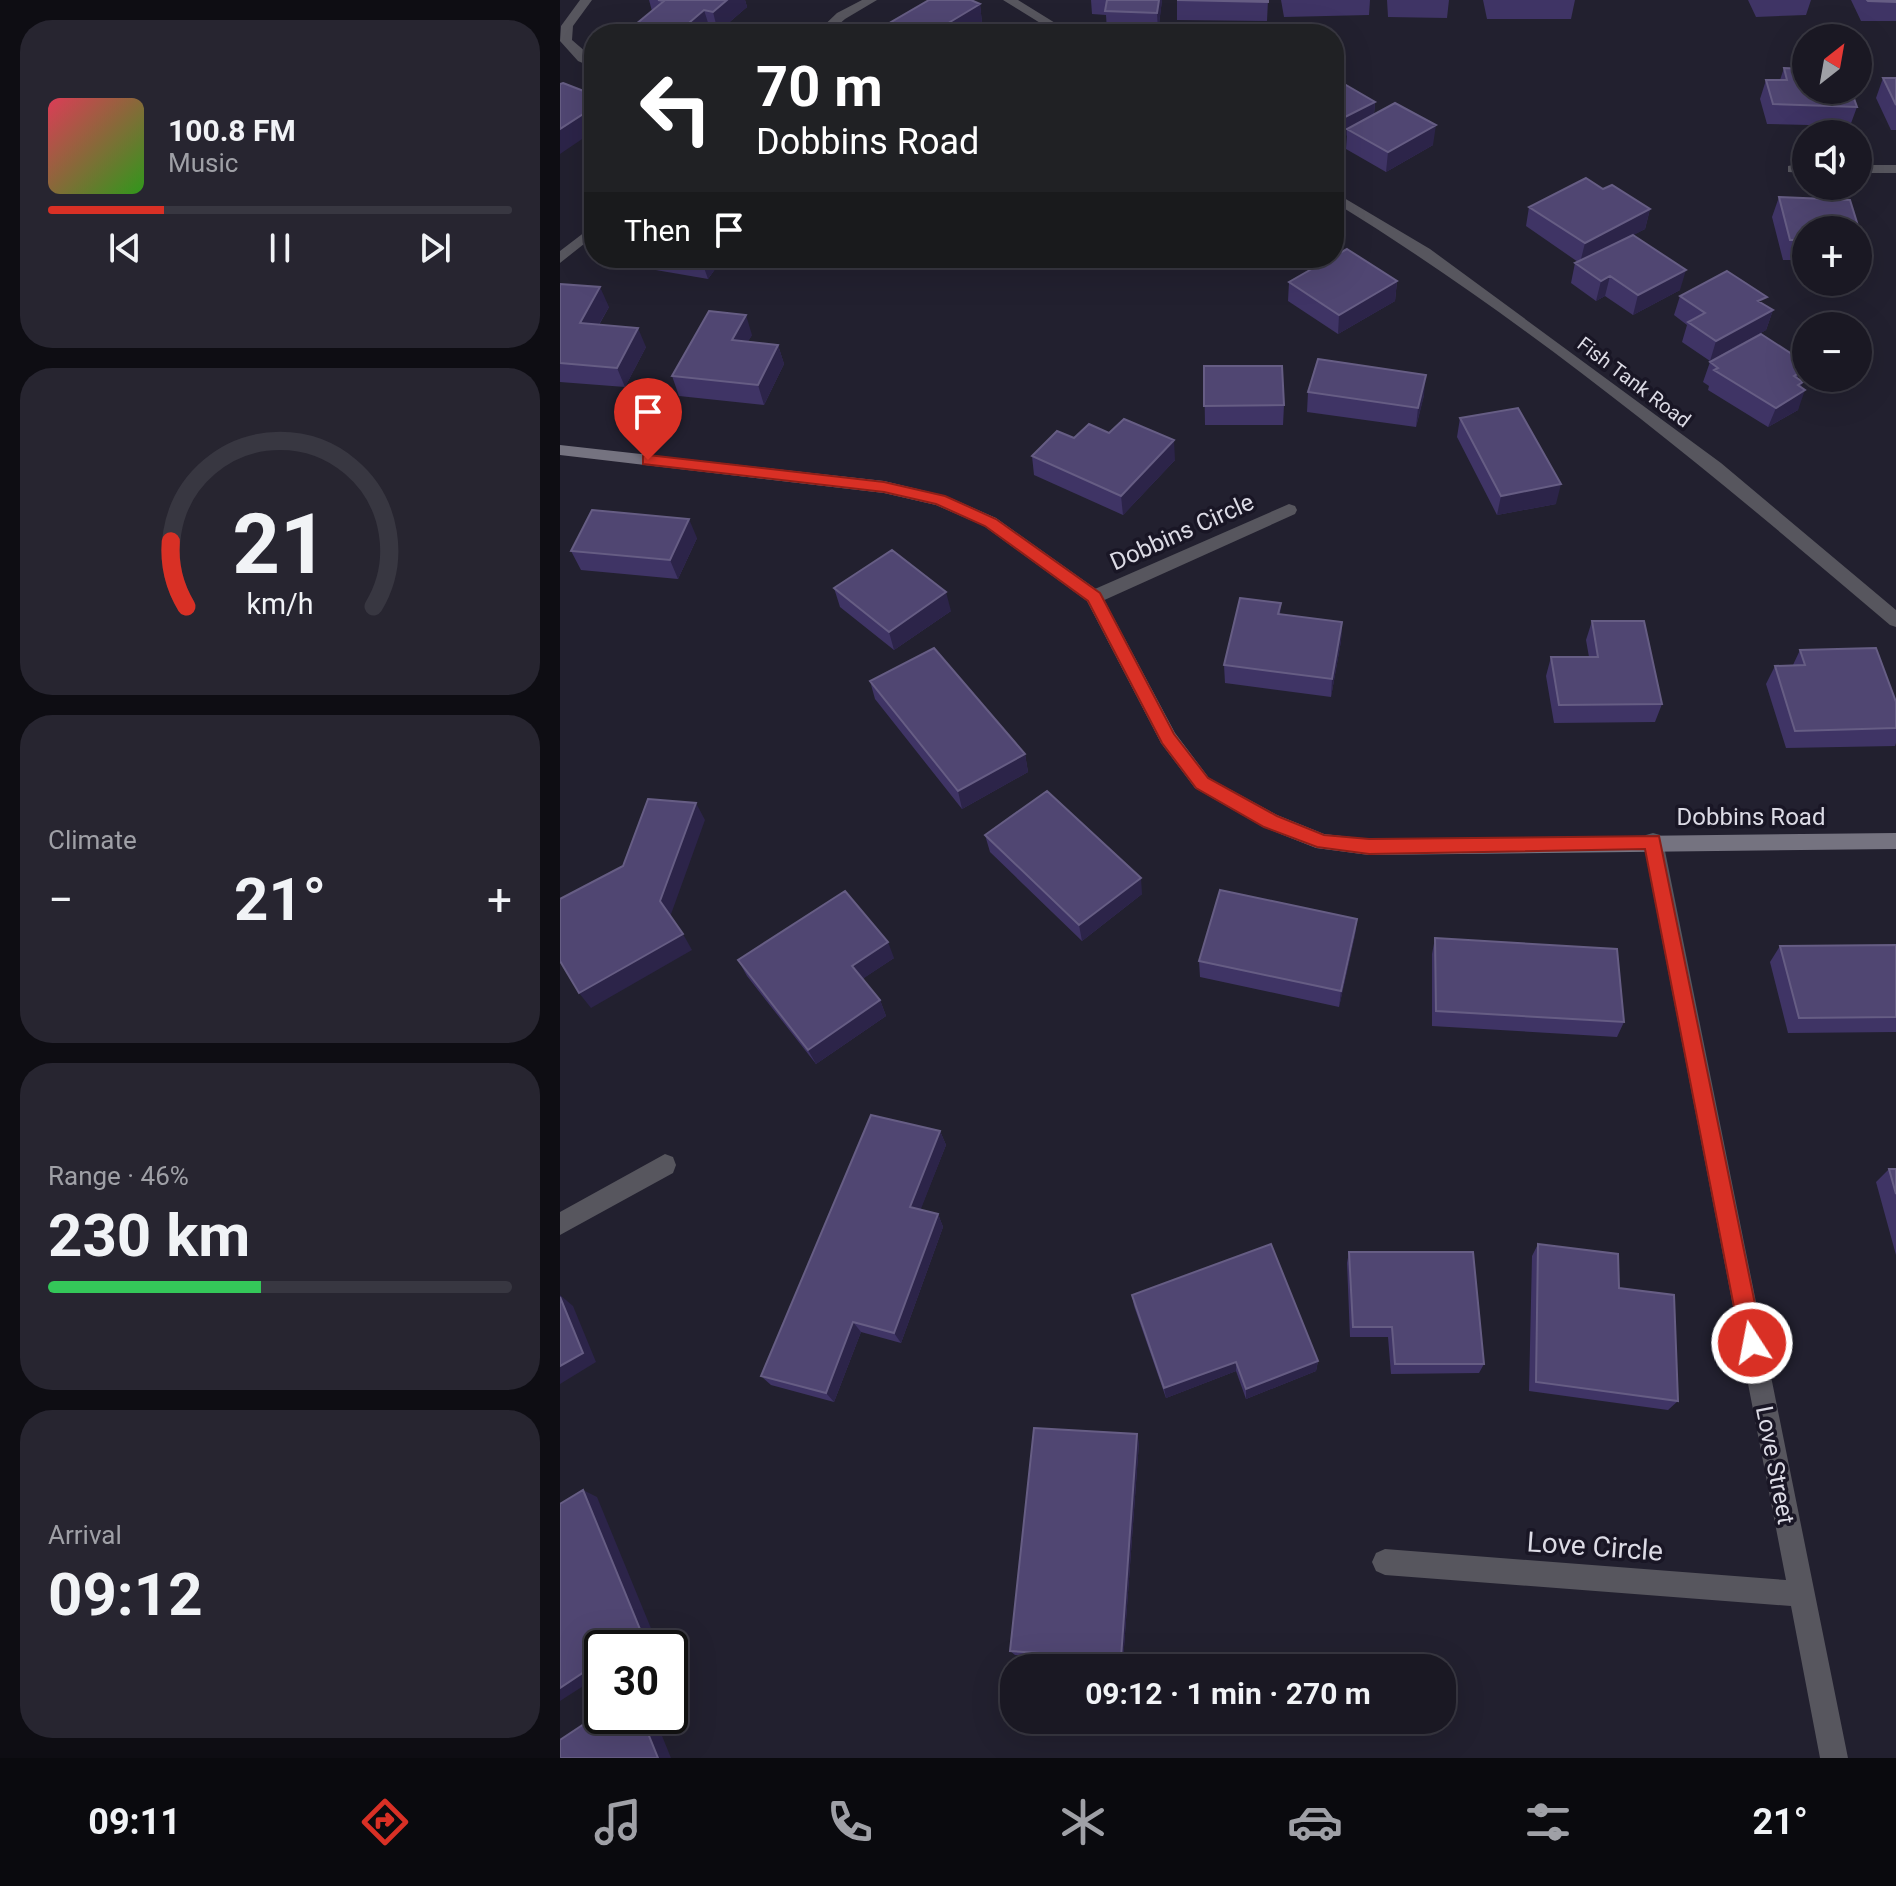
<!DOCTYPE html>
<html lang="en">
<head>
<meta charset="utf-8">
<style>
	body { margin:0; font-family:Roboto,sans-serif; background:#272530; color:#f1f3f6; height:100vh; display:flex; flex-direction:column; font-size:30px; white-space:nowrap }
	* { box-sizing:border-box; margin:0 }
	p { font-size:26px; color:#9fa0a6 }
	.icon { flex:none; width:44px; height:44px; fill:none; stroke:currentColor; stroke-width:2; stroke-linecap:round; stroke-linejoin:round }
	.map { position:relative; flex:1; overflow:hidden }
	.sheet { display:flex; flex-direction:column; gap:20px; padding:20px; background:#0e0d13; width:560px }
	.sheet>* { flex:none }
	.top-card { position:absolute; left:24px; top:24px; width:760px; height:244px; border-radius:32px; box-shadow:0 8px 32px #0002,0 0 0 2px #383741; background:#202124; color:#fff; overflow:hidden }
	.needle { width:52px; rotate:31deg }
	.buttons { position:absolute; left:1232px; top:24px; display:grid; gap:16px }
	.buttons a { display:grid; place-items:center; width:80px; height:80px; border-radius:50%; background:#1a1823; box-shadow:0 8px 32px #0002,0 0 0 2px #383741; font-size:40px }
	.speed { position:absolute; left:24px; top:1630px; display:flex; gap:16px; font-size:40px; font-weight:700; text-align:center }
	.speed>* { display:grid; place-content:center; width:104px; height:104px; border-radius:50%; background:#1a1823; box-shadow:0 8px 32px #0002,0 0 0 2px #383741; line-height:1 }
	.speed .limit { border:4px solid #111; border-radius:12px; background:#fff; color:#111 }
	.pin { position:absolute; display:grid; place-items:center; width:68px; height:68px; color:#fff; margin:-82px -34px; border-radius:50% 50% 50% 0; rotate:-45deg; box-shadow:0 0 8px #0007 }
	.pin .icon { rotate:45deg }
	.me { position:absolute; width:88px; margin:-44px; rotate:349deg; stroke-linejoin:round; filter:drop-shadow(0 0 6px #0008) }
	.turn { display:flex; align-items:center; gap:28px; height:168px; padding:0 40px; font-size:36px }
	.turn .icon { width:104px; height:104px; stroke-width:2.5 }
	.turn b { display:block; font-size:56px; line-height:68px }
	.then { display:flex; align-items:center; height:76px; padding:0 40px; background:#0003; gap:16px; font-size:30px }
	.big { font-size:60px; font-weight:700; line-height:1.1 }
	.sheet .tile { flex:1; display:flex; flex-direction:column; justify-content:center; gap:12px; min-width:0; padding:0 28px; border-radius:32px; background:#272530 }
	.sheet .dial { align-items:center; gap:0 }
	.dial svg { height:208px; overflow:visible; fill:none; stroke:#383741; stroke-width:7; stroke-linecap:round; text-anchor:middle }
	.dial text { fill:#f1f3f6; stroke:none }
	.song { display:flex; align-items:center; gap:24px }
	.cover { width:96px; height:96px; border-radius:12px; background:linear-gradient(135deg,hsl(350 70% 55%),hsl(110 70% 35%)) }
	.played { height:8px; border-radius:4px; background:linear-gradient(90deg,#d93025 25%,#383741 25%) }
	.keys { display:flex; justify-content:space-around; direction:ltr }
	.heat { display:flex; justify-content:space-between; align-items:center; font-size:44px; direction:ltr }
	.charge { height:12px; border-radius:6px; background:linear-gradient(90deg,#34c759 46%,#383741 0) }
	.trip { position:absolute; left:440px; top:1654px; width:456px; height:80px; border-radius:32px; background:#1a1823; box-shadow:0 8px 32px #0002,0 0 0 2px #383741; font-weight:700; line-height:80px; text-align:center }
	.menu { display:flex; height:128px; justify-content:space-around; align-items:center; background:#0a0a0e; color:#9fa0a6 }
	.menu .icon { width:56px; height:56px }
	.menu .current { color:#d93025 }
	.menu b { font-size:36px; color:#f1f3f6 }
	main { display:flex; flex:1; min-height:0 }
	.map>svg:first-child { display:block }
	.lines { fill:none; stroke-linecap:round; stroke-linejoin:round }
	.street { fill:#57565e; fill-rule:evenodd }
	.secondary { fill:#757380; fill-rule:evenodd }
	.wall { fill:#3f3465 }
	.shaded-wall { fill:#2c2449 }
	.building { fill:#504672; stroke:#665d84; stroke-width:2 }
	.route { fill:#d93025; stroke:#8d1f18; stroke-width:2 }
	.labels { text-anchor:middle; stroke-width:7; stroke-linejoin:round; paint-order:stroke }
	.far-street-label { font-size:20px; fill:#dcdbe5; stroke:#191625 }
	.street-label { font-size:24px; fill:#dcdbe5; stroke:#191625 }
	.near-street-label { font-size:28px; fill:#dcdbe5; stroke:#191625 }
</style>
</head>
<body>
<main>
<section class="sheet">
<div class="tile">
<div class="song"><i class="cover"></i><div><b>100.8 FM</b><p>Music</p></div></div>
<div class="played"></div>
<div class="keys"><svg class="icon" aria-label="previous" viewBox="0 0 24 24"><path d="M18 5L8 12l10 7zM5 5v14"/></svg><svg class="icon" aria-label="pause" viewBox="0 0 24 24"><path d="M8 5v14M16 5v14"/></svg><svg class="icon" aria-label="next" viewBox="0 0 24 24"><path d="M6 5l10 7-10 7zM19 5v14"/></svg></div>
</div>
<div class="tile dial"><svg viewBox="0 0 100 80">
<path d="M14 69A42 42 0 1 1 86 69"/>
<path d="M14 69A42 42 0 0 1 8 44" stroke="#d93025"/>
<text x="50" y="56" font-size="32" font-weight="700">21</text>
<text x="50" y="72" font-size="11">km/h</text>
</svg></div>
<div class="tile"><p>Climate</p>
<div class="heat"><a>−</a><b class="big">21°</b><a>+</a></div>
</div>
<div class="tile"><p>Range · 46%</p><b class="big">230 km</b><div class="charge"></div></div>
<div class="tile"><p>Arrival</p><b class="big">09:12</b></div>
</section>
<div class="map">
<svg width="1336" height="1758" viewBox="0 0 1336 1758">
	<rect width="100%" height="100%" fill="#22202f"/>
	<g class="lines">
		<path class="street" d="M20,0H32L13,26L12,40L34,59V68L18,61L0,41L1,26Z
			M302,0H317L285,19L268,34H255L277,13Z
			M443,0H458L513,34H498Z
			M1233,165H1246V173L1228,172V166Z
			M1298,165H1336V173H1298Z
			M774,192L870,249L1161,463L1336,610V627L1330,625C1153,474 972,324 774,202Z
			M34,225V236L0,263V251Z
			M729,504L735,506L737,510L735,514L540,602H528L525,597L528,592Z
			M1093,833L1100,835L1103,841L1288,1758H1260L1231,1606L825,1575L816,1571L812,1562L816,1553L825,1549L1226,1580L1083,841L1086,835Z
			M105,1154L113,1157L116,1165L113,1173L0,1235V1212Z"/>
		<path class="secondary" d="M0,445L324,481L386,496L436,518L540,592L615,733L649,778L717,815L764,834L809,839L1336,833V849L809,855L756,848L703,827L635,788L601,743L527,601L424,526L376,505L324,493L0,455Z"/>
	</g>
	<path class="wall" d="M89,0H185L187,7L158,32L150,29L145,34H72L70,29L92,11Z
		M531,0H602L598,32L547,31L546,15L532,14Z
		M617,0H708L707,21L617,20Z
		M721,0H810L809,15L724,17Z
		M827,0H889L887,18L828,17Z
		M923,0H1015L1011,19H927Z
		M1188,0H1251L1246,15L1196,17Z
		M1291,0H1336V21H1301Z
		M420,4L422,23L405,34H322L321,28Z
		M1224,68L1246,90L1297,107L1290,126L1207,124L1200,99L1206,80H1220Z
		M774,78L815,102L814,115L873,145L826,172L786,149L787,135L778,140L774,138Z
		M1323,78H1336V130H1331L1316,98Z
		M1043,189L1090,209L1085,229L1073,235L1120,290L1073,315L1045,296L1036,301L1011,283L1015,263L1018,262L966,226L969,207Z
		M1219,197L1290,200L1308,258L1300,277H1298V230H1246V260H1223L1212,217Z
		M86,258H163L148,279L90,269Z
		M837,281L835,301L778,334L728,301L729,282Z
		M0,285L49,307L39,325L86,347L65,387L0,382Z
		M1120,296L1204,305L1213,310L1206,330L1150,361L1122,342L1127,325L1114,315Z
		M192,335L188,341L218,345L224,364L204,405L119,396L112,376Z
		M1150,362L1239,373L1237,378L1241,387L1238,410L1208,427L1148,390L1149,386L1143,382Z
		M644,366L724,405L723,425H645Z
		M748,392L864,395L856,427L747,412Z
		M900,418L996,504L937,515L897,437Z
		M514,438L615,460L563,515L474,475L472,456Z
		M137,538L118,579L21,570L11,551Z
		M274,588L391,611L334,650L280,607Z
		M721,603L720,614L782,622L781,641L771,697L665,683L664,665Z
		M1032,621L1102,704L1095,722L994,723L986,676L991,657H1029L1026,640Z
		M1240,650L1336,702V743L1335,746L1226,748L1206,684L1215,666L1233,665Z
		M310,681L465,754L468,772L402,809L315,699Z
		M425,835L582,894L522,941L430,852Z
		M797,919L795,935L779,1007L640,977L639,961Z
		M875,938L1064,1022L1057,1037L872,1026V954Z
		M1336,945V1032L1228,1033L1210,962L1220,946Z
		M334,958L302,979L320,1000L326,1016L256,1064L187,976L178,960Z
		M380,1131L386,1145L360,1210L378,1214L383,1227L341,1343L301,1332L274,1402L211,1385L201,1376Z
		M1329,1169H1336V1255L1316,1182Z
		M978,1244L1059,1288L1118,1401L1108,1410L969,1391L972,1256Z
		M789,1252L924,1364L919,1373L831,1374L828,1337H790L787,1263Z
		M572,1295L758,1361L756,1371L686,1399L676,1371L606,1398L574,1306Z
		M579,1442L563,1661L455,1655L450,1651Z"/>
	<path class="shaded-wall" d="M167,0H185L187,7L158,32L153,12Z
		M599,0H602L598,32L597,13Z
		M420,4L422,23L405,34H370Z
		M144,10L150,29L145,34H116Z
		M815,102L813,122L787,129V135L778,140L779,120Z
		M34,107V131L0,154V129Z
		M876,125L873,145L826,172L828,152Z
		M1090,209L1085,229L1020,263L1025,243Z
		M142,258H163L148,279L141,259Z
		M1126,270L1120,290L1073,315L1078,295Z
		M1050,276L1045,296L1036,301L1041,281Z
		M837,281L835,301L778,334L779,315Z
		M40,287L49,307L28,343L20,323Z
		M1213,310L1206,330L1150,361L1156,341Z
		M186,315L192,335L178,359L172,340Z
		M78,328L86,347L65,387L57,368Z
		M218,345L224,364L204,405L198,385Z
		M866,375L864,395L856,427L858,408Z
		M1243,382L1238,395L1245,390L1238,410L1208,427L1216,408L1238,385Z
		M614,440L615,460L563,515L561,496Z
		M1001,484L996,504L937,515L941,496Z
		M129,519L137,538L118,579L110,560Z
		M386,592L391,611L334,650L329,632Z
		M782,622L781,641L771,697L772,679Z
		M465,754L468,772L402,809L398,791Z
		M136,803L145,820L110,917L100,901Z
		M581,878L582,894L522,941L519,925Z
		M797,919L795,935L779,1007L781,991Z
		M123,934L132,950L31,1008L19,993Z
		M328,942L334,958L298,982L292,966Z
		M320,1000L326,1016L256,1064L248,1050Z
		M380,1131L386,1145L357,1219L350,1207Z
		M378,1214L383,1227L341,1343L334,1333Z
		M0,1295L13,1306L36,1362L0,1384Z
		M293,1322L301,1332L274,1402L266,1393Z
		M758,1361L756,1371L686,1399V1389Z
		M676,1362V1371L606,1398L604,1388Z
		M577,1434L579,1442L563,1661L561,1658Z
		M23,1490L37,1497L95,1638L80,1648H60Z
		M42,1660V1674L0,1701V1688Z
		M81,1716H94L111,1758H98Z"/>
	<path class="building" d="M98,0H167L153,12L144,10L116,34H91L70,29L104,1Z
		M369,0H411L420,4L370,34H334L321,28Z
		M547,0H599L597,13L545,11Z
		M617,0H708V2Z
		M1307,0H1336V2L1308,1Z
		M1224,68L1246,69V90H1291L1297,107L1213,104L1206,80H1227Z
		M774,78L815,102L779,120L774,117Z
		M1323,78H1336V105Z
		M3,83L34,95V107L0,129V84Z
		M835,103L876,125L828,152L787,129Z
		M1026,178L1043,189L1052,185L1090,209L1025,243L969,207Z
		M1219,197L1290,200L1308,258L1298,257V230H1246V240H1230Z
		M1073,235L1126,270L1078,295L1050,276L1041,281L1015,263Z
		M787,249L837,281L779,315L729,282L771,258H774V256Z
		M1167,271L1207,297L1198,301L1213,310L1156,341L1128,322L1145,313L1120,296Z
		M0,284L40,287L20,323L78,328L57,368L0,363Z
		M149,311L186,315L172,340L218,345L198,385L112,376Z
		M1201,334L1238,358L1239,373L1234,376L1243,382L1238,385L1245,390L1216,408L1154,370L1158,368L1150,362Z
		M758,359L866,375L858,408L748,392Z
		M644,366H722L724,405L644,406Z
		M958,408L1001,484L941,496L900,418Z
		M564,419L614,440L561,496L472,456L497,431L514,438L529,424L549,433Z
		M32,510L129,519L110,560L11,551Z
		M332,550L386,592L329,632L274,588Z
		M680,598L721,603L718,614L782,622L772,679L664,665Z
		M1032,621H1084L1102,704L999,705L991,657H1038Z
		M374,648L465,754L398,791L310,681Z
		M1316,648L1336,702V728L1235,731L1215,666L1245,665L1240,650Z
		M487,791L581,878L519,925L425,835Z
		M88,799L136,803L100,901L123,934L19,993L0,961V899L63,866Z
		M660,890L797,919L781,991L639,961Z
		M285,891L328,942L292,966L320,1000L248,1050L178,960Z
		M875,938L1057,949L1064,1022L876,1011Z
		M1336,945V1017L1239,1018L1220,946Z
		M311,1115L380,1131L350,1207L378,1214L334,1333L293,1322L266,1393L201,1376Z
		M1329,1169H1336V1194Z
		M711,1244L758,1361L686,1389L676,1362L604,1388L572,1295Z
		M978,1244L1058,1254L1059,1288L1114,1295L1118,1401L976,1382Z
		M789,1252H913L924,1364H835L832,1327H793Z
		M0,1297L23,1353L0,1366Z
		M474,1428L577,1434L561,1658L450,1651Z
		M23,1490L82,1634L60,1648H42V1660L0,1688V1504Z
		M42,1712V1716H81L98,1758H0V1740Z"/>
	<path class="route" d="M88,455L324,482L385,496L436,519L540,593L614,734L648,778L717,816L764,835L809,839L1099,836L1203,1343L1199,1351L1192,1354L1184,1351L1181,1343L1085,849L809,854L757,847L704,827L636,788L602,743L528,601L425,526L376,504L324,492L83,464V456Z"/>
	<g class="labels">
		<g class="far-street-label">
			<text transform="translate(1074 382) rotate(37)" y="7">Fish Tank Road</text>
		</g>
		<g class="street-label">
			<text transform="translate(622 532) rotate(-24)" y="8">Dobbins Circle</text>
			<text x="1191" y="825">Dobbins Road</text>
			<text transform="translate(1215 1465) rotate(79)" y="8">Love Street</text>
		</g>
		<g class="near-street-label">
			<text transform="translate(1035 1546) rotate(4)" y="10">Love Circle</text>
		</g>
	</g>
</svg>
<div class="buttons">
<a><svg class="needle" viewBox="-14 -14 28 28"><path d="M0-13l5 13h-10z" fill="#e53935"/><path d="M0 13l5-13h-10z" fill="#9fa0a6"/></svg></a>
<a><svg class="icon" aria-label="sound" viewBox="0 0 24 24"><path d="M4 9h4l5-4v14l-5-4H4zM17 9q2 3 0 6"/></svg></a>
<a>+</a>
<a>−</a>
</div>
<div class="speed"><div class="limit">30</div></div>
<div class="pin" style="left:88px;top:460px;background:#d93025"><svg class="icon" aria-label="arrive" viewBox="0 0 24 24"><path d="M6 21V4h12l-3 4 3 4H6"/></svg></div>
<svg class="me" style="left:1192px;top:1343px" viewBox="-20 -20 40 40"><circle r="17" fill="#d93025" stroke="#fff" stroke-width="3"/><path d="M0-11L8 9 0 5-8 9z" fill="#fff"/></svg>
<div class="trip">09:12 · 1 min · 270 m</div>
<div class="top-card">
<div class="turn"><svg class="icon" aria-label="left" viewBox="0 0 24 24"><path d="M17 20v-9H6M10 6l-5 5 5 5"/></svg><div><b>70 m</b>Dobbins Road</div></div>
<div class="then">Then<svg class="icon" aria-label="arrive" viewBox="0 0 24 24"><path d="M6 21V4h12l-3 4 3 4H6"/></svg></div>
</div>
</div>
</main>
<nav class="menu">
<b>09:11</b>
<svg class="icon current" aria-label="directions" viewBox="0 0 24 24"><path d="M12 3l9 9-9 9-9-9zM9 14v-3h6M13 9l2 2-2 2"/></svg>
<svg class="icon" aria-label="music" viewBox="0 0 24 24"><path d="M9 18V5l10-2v13"/><circle cx="6" cy="18" r="3"/><circle cx="16" cy="16" r="3"/></svg>
<svg class="icon" aria-label="phone" viewBox="0 0 24 24"><path d="M5 4h4l2 5-3 2q2 4 5 5l2-3 5 2v4C11 20 4 13 5 4z"/></svg>
<svg class="icon" aria-label="climate" viewBox="0 0 24 24"><path d="M12 3v18M4 7l16 10M4 17L20 7"/></svg>
<svg class="icon" aria-label="car" viewBox="0 0 24 24"><path d="M5 17H2v-5l4-1 3-4h7l3 4 3 1v5h-3M9 17h6M6 11h13"/><circle cx="7" cy="17" r="2"/><circle cx="17" cy="17" r="2"/></svg>
<svg class="icon" aria-label="filters" viewBox="0 0 24 24"><path d="M4 7h16M4 17h16"/><circle cx="9" cy="7" r="2"/><circle cx="15" cy="17" r="2"/></svg>
<b>21°</b>
</nav>
</body>
</html>
